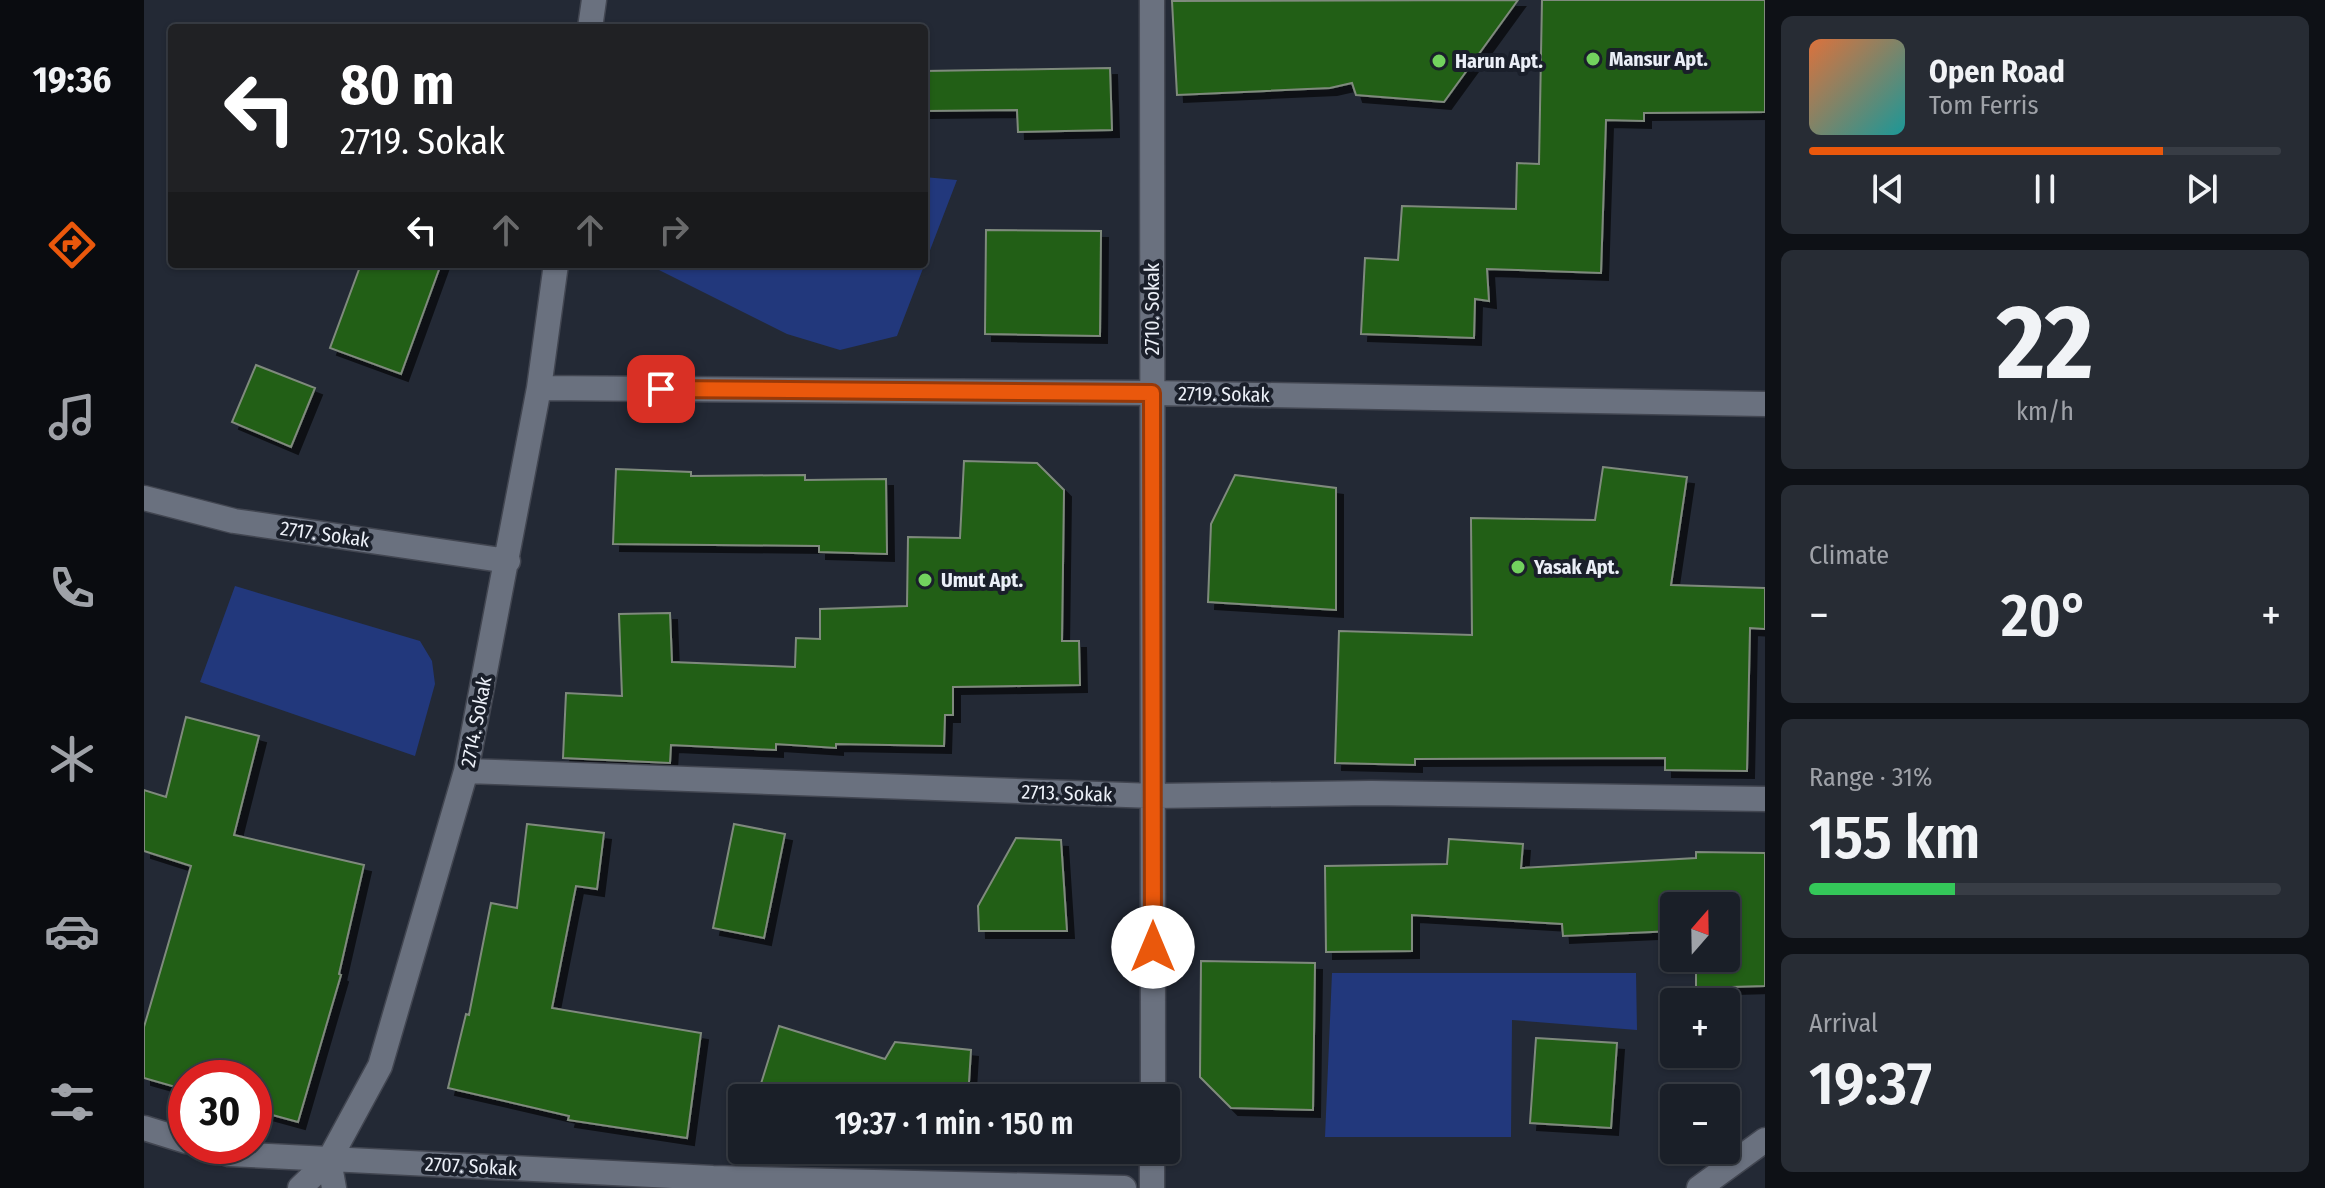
<!DOCTYPE html>
<html lang="en">
<head>
<meta charset="utf-8">
<style>
	body { margin:0; font-family:"Fira Sans Condensed",sans-serif; background:#272c34; color:#f1f3f6; height:100vh; display:flex; flex-direction:column; font-size:30px; white-space:nowrap }
	* { box-sizing:border-box; margin:0 }
	p { font-size:26px; color:#9fa2a8 }
	.icon { flex:none; width:44px; height:44px; fill:none; stroke:currentColor; stroke-width:2; stroke-linecap:round; stroke-linejoin:round }
	.map { position:relative; flex:1; overflow:hidden }
	.side { display:flex; flex-direction:column; gap:16px; padding:16px; background:#0e1116; width:560px }
	.side>* { flex:none }
	.top-card { position:absolute; left:24px; top:24px; width:760px; height:244px; border-radius:8px; box-shadow:0 2px 6px #0004,0 0 0 2px #383d45; background:#202124; color:#fff; overflow:hidden }
	.needle { width:52px; rotate:20deg }
	.fabs { position:absolute; left:1516px; top:892px; display:grid; gap:16px }
	.fabs a { display:grid; place-items:center; width:80px; height:80px; border-radius:8px; background:#1a1f28; box-shadow:0 2px 6px #0004,0 0 0 2px #383d45; font-size:40px }
	.speed { position:absolute; left:24px; top:1060px; display:flex; gap:16px; font-size:40px; font-weight:700; text-align:center }
	.speed>* { display:grid; place-content:center; width:104px; height:104px; border-radius:50%; background:#1a1f28; box-shadow:0 2px 6px #0004,0 0 0 2px #383d45; line-height:1 }
	.speed .limit { border:12px solid #d22; background:#fff; color:#111 }
	.pin { position:absolute; display:grid; place-items:center; width:68px; height:68px; color:#fff; margin:-34px; border-radius:16px; box-shadow:0 4px 12px #0006 }
	.me { position:absolute; width:88px; margin:-44px; rotate:0deg; stroke-linejoin:round; filter:drop-shadow(0 0 6px #0008) }
	.turn { display:flex; align-items:center; gap:28px; height:168px; padding:0 40px; font-size:36px }
	.turn .icon { width:104px; height:104px; stroke-width:2.5 }
	.turn b { display:block; font-size:56px; line-height:68px }
	.lanes { display:flex; align-items:center; height:76px; padding:0 40px; background:#0003; justify-content:center; gap:40px; direction:ltr }
	.lanes .off { opacity:.35 }
	.big { font-size:60px; font-weight:600; line-height:1.1 }
	.side .card { flex:1; display:flex; flex-direction:column; justify-content:center; gap:12px; min-width:0; padding:0 28px; border-radius:12px; background:#272c34 }
	.side .dial { align-items:center; gap:0 }
	.dial b { font-size:104px; line-height:1 }
	.song { display:flex; align-items:center; gap:24px }
	.cover { width:96px; height:96px; border-radius:12px; background:linear-gradient(135deg,hsl(20 70% 55%),hsl(180 70% 35%)) }
	.played { height:8px; border-radius:4px; background:linear-gradient(90deg,#ea580c 75%,#383d45 75%) }
	.keys { display:flex; justify-content:space-around; direction:ltr }
	.heat { display:flex; justify-content:space-between; align-items:center; font-size:44px; direction:ltr }
	.charge { height:12px; border-radius:6px; background:linear-gradient(90deg,#34c759 31%,#383d45 0) }
	.trip { position:absolute; left:584px; top:1084px; width:452px; height:80px; border-radius:8px; background:#1a1f28; box-shadow:0 2px 6px #0004,0 0 0 2px #383d45; font-weight:600; line-height:80px; text-align:center }
	main { display:flex; flex:1; min-height:0 }
	.dock { display:flex; flex-direction:column; width:144px; justify-content:space-around; align-items:center; background:#0a0c10; color:#9fa2a8 }
	.dock .icon { width:56px; height:56px }
	.dock .on { color:#ea580c }
	.dock b { font-size:36px; color:#f1f3f6 }
	.map>svg:first-child { display:block }
	.green { fill:#22387c }
	.building { fill:#225e15; stroke:#7f8a7d; stroke-width:2; filter:url(#shadow) }
	.lines { fill:none; stroke-linecap:round; stroke-linejoin:round }
	.minor-casing { stroke:#424651; stroke-width:27 }
	.minor { stroke:#6a717f; stroke-width:24 }
	.route-casing { stroke:#983908; stroke-width:20 }
	.route { stroke:#ea580c; stroke-width:14 }
	.poi-dot { fill:#72d25e; stroke:#1a1f2a; stroke-width:3 }
	.labels { text-anchor:middle; stroke-width:8; stroke-linejoin:round; paint-order:stroke }
	.poi-label { font-size:20px; font-weight:bold; fill:#ebeff7; stroke:#1a1f2a; text-anchor:start }
	.street-label { font-size:20px; fill:#ebeff7; stroke:#1a1f2a }
</style>
</head>
<body>
<main>
<nav class="dock">
<b>19:36</b>
<svg class="icon on" aria-label="directions" viewBox="0 0 24 24"><path d="M12 3l9 9-9 9-9-9zM9 14v-3h6M13 9l2 2-2 2"/></svg>
<svg class="icon" aria-label="music" viewBox="0 0 24 24"><path d="M9 18V5l10-2v13"/><circle cx="6" cy="18" r="3"/><circle cx="16" cy="16" r="3"/></svg>
<svg class="icon" aria-label="phone" viewBox="0 0 24 24"><path d="M5 4h4l2 5-3 2q2 4 5 5l2-3 5 2v4C11 20 4 13 5 4z"/></svg>
<svg class="icon" aria-label="climate" viewBox="0 0 24 24"><path d="M12 3v18M4 7l16 10M4 17L20 7"/></svg>
<svg class="icon" aria-label="car" viewBox="0 0 24 24"><path d="M5 17H2v-5l4-1 3-4h7l3 4 3 1v5h-3M9 17h6M6 11h13"/><circle cx="7" cy="17" r="2"/><circle cx="17" cy="17" r="2"/></svg>
<svg class="icon" aria-label="filters" viewBox="0 0 24 24"><path d="M4 7h16M4 17h16"/><circle cx="9" cy="7" r="2"/><circle cx="15" cy="17" r="2"/></svg>
</nav>
<div class="map">
<svg width="1621" height="1188" viewBox="0 0 1621 1188">
	<defs>
		<filter id="shadow"><feDropShadow dx="7" dy="7" stdDeviation="0" flood-color="#0009"/></filter>
	</defs>
	<rect width="100%" height="100%" fill="#232935"/>
	<path class="green" d="M780,177L813,180L753,336L696,350L643,334L503,264H780Z
		M91,586L276,641L288,661L291,684L271,756L56,682Z
		M1188,973H1492L1493,1030L1368,1020L1367,1137H1181Z"/>
	<path class="building" d="M1374,0L1300,102L1212,95L1208,83L1186,88L1033,95L1028,1Z
		M1398,0H1621V112L1500,113V121L1462,120L1457,273L1343,269L1345,301L1331,299L1330,338L1217,334L1221,258L1254,260L1258,206L1372,209L1373,163L1395,164Z
		M966,68L968,130L874,132L873,110L780,111V71Z
		M842,230L957,231L956,336L841,334Z
		M217,264H297L257,374L186,348Z
		M112,365L171,388L147,447L88,422Z
		M820,461L893,463L920,490L918,641H935L936,685L809,687V715H801L800,746L692,744V748L632,744V750L527,745L526,763L419,758L422,693L478,696L475,614L526,613L528,662L651,667L652,638L676,639V609L763,606L764,537L816,538Z
		M1459,467L1543,477L1527,585L1621,588V629L1606,628L1603,771L1521,770V758L1271,759V765L1191,763L1195,631L1328,635L1327,518L1451,520Z
		M472,469L547,472V476L661,475V480L742,479L743,554L675,552V546L469,544Z
		M1091,475L1192,488V610L1064,602L1067,524Z
		M42,717L115,736L90,835L220,865L195,974L197,975L154,1122L110,1110V1078H42V1090L0,1078V1027L47,866L0,851V790L22,797Z
		M383,824L460,833L453,889L432,886L408,1008L557,1033L543,1138L424,1120L425,1116L304,1088L322,1014L325,1015L347,903L373,908Z
		M590,824L641,834L620,938L569,928Z
		M872,838L917,840L923,931H835L834,906Z
		M1305,839L1379,844L1377,868L1552,858V852L1621,853V986L1552,988V958H1582V906H1530V931L1419,936L1418,924L1268,915V951L1182,952L1181,866L1303,864Z
		M1057,961L1171,963L1169,1110L1087,1108L1056,1077Z
		M635,1026L741,1059L751,1042L827,1050L824,1098H639L615,1090Z
		M1392,1038L1473,1043L1467,1128L1386,1123Z"/>
	<g class="lines">
		<g class="minor-casing">
			<path id="minor" d="M1008,0L1009,1098
				M446,28L450,0
				M395,388L1008,393L1621,404
				M0,498L90,521L364,561
				M322,771L1010,796L1227,793L1621,799
				M0,1128L42,1141
				M59,1146L85,1154L569,1178L980,1188
				M185,1160L190,1188
				M156,1188L185,1160L236,1066L322,771L395,388L412,264
				M1008,1188V1150
				M1555,1188L1621,1140"/>
		</g>
		<use href="#minor" class="minor"/>
	</g>
	<g class="lines">
		<g class="route-casing">
			<path id="route" d="M517,389L1008,393L1009,947"/>
		</g>
		<use href="#route" class="route"/>
	</g>
	<g class="poi-dot">
		<circle cx="1449" cy="59" r="8"/>
		<circle cx="1295" cy="61" r="8"/>
		<circle cx="1374" cy="567" r="8"/>
		<circle cx="781" cy="580" r="8"/>
	</g>
	<g class="labels">
		<g class="poi-label">
			<text x="1465" y="66">Mansur Apt.</text>
			<text x="1311" y="68">Harun Apt.</text>
			<text x="1390" y="574">Yasak Apt.</text>
			<text x="797" y="587">Umut Apt.</text>
		</g>
		<g class="street-label">
			<text transform="translate(1008 309) rotate(-90)" y="7">2710. Sokak</text>
			<text transform="translate(1080 394) rotate(1)" y="7">2719. Sokak</text>
			<text transform="translate(181 534) rotate(8)" y="7">2717. Sokak</text>
			<text transform="translate(332 722) rotate(-79)" y="7">2714. Sokak</text>
			<text transform="translate(923 793) rotate(2)" y="7">2713. Sokak</text>
			<text transform="translate(327 1166) rotate(3)" y="7">2707. Sokak</text>
		</g>
	</g>
</svg>
<div class="fabs">
<a><svg class="needle" viewBox="-14 -14 28 28"><path d="M0-13l5 13h-10z" fill="#e53935"/><path d="M0 13l5-13h-10z" fill="#9fa2a8"/></svg></a>
<a>+</a>
<a>−</a>
</div>
<div class="speed"><div class="limit">30</div></div>
<div class="pin" style="left:517px;top:389px;background:#d93025"><svg class="icon" aria-label="arrive" viewBox="0 0 24 24"><path d="M6 21V4h12l-3 4 3 4H6"/></svg></div>
<svg class="me" style="left:1009px;top:947px" viewBox="-20 -20 40 40"><circle r="19" fill="#fff"/><path d="M0-13L10 11 0 6-10 11z" fill="#ea580c"/></svg>
<div class="trip">19:37 · 1 min · 150 m</div>
<div class="top-card">
<div class="turn"><svg class="icon" aria-label="left" viewBox="0 0 24 24"><path d="M17 20v-9H6M10 6l-5 5 5 5"/></svg><div><b>80 m</b>2719. Sokak</div></div>
<div class="lanes"><svg class="icon" aria-label="left" viewBox="0 0 24 24"><path d="M17 20v-9H6M10 6l-5 5 5 5"/></svg><svg class="icon off" aria-label="ahead" viewBox="0 0 24 24"><path d="M12 20V5M6 11l6-6 6 6"/></svg><svg class="icon off" aria-label="ahead" viewBox="0 0 24 24"><path d="M12 20V5M6 11l6-6 6 6"/></svg><svg class="icon off" aria-label="right" viewBox="0 0 24 24"><path d="M7 20v-9h11M14 6l5 5-5 5"/></svg></div>
</div>
</div>
<section class="side">
<div class="card">
<div class="song"><i class="cover"></i><div><b>Open Road</b><p>Tom Ferris</p></div></div>
<div class="played"></div>
<div class="keys"><svg class="icon" aria-label="previous" viewBox="0 0 24 24"><path d="M18 5L8 12l10 7zM5 5v14"/></svg><svg class="icon" aria-label="pause" viewBox="0 0 24 24"><path d="M8 5v14M16 5v14"/></svg><svg class="icon" aria-label="next" viewBox="0 0 24 24"><path d="M6 5l10 7-10 7zM19 5v14"/></svg></div>
</div>
<div class="card dial"><b>22</b><p>km/h</p></div>
<div class="card"><p>Climate</p>
<div class="heat"><a>−</a><b class="big">20°</b><a>+</a></div>
</div>
<div class="card"><p>Range · 31%</p><b class="big">155 km</b><div class="charge"></div></div>
<div class="card"><p>Arrival</p><b class="big">19:37</b></div>
</section>
</main>
</body>
</html>
